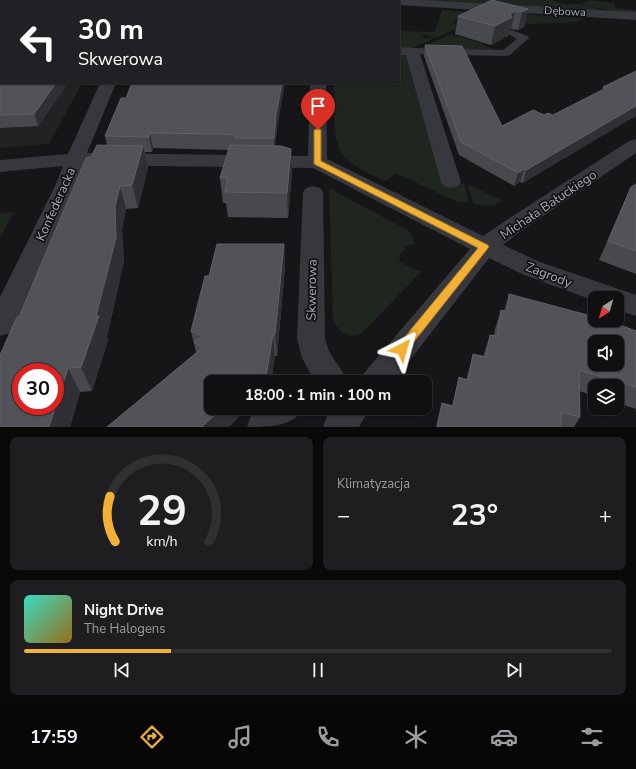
<!DOCTYPE html>
<html lang="pl">
<head>
<meta charset="utf-8">
<style>
	body { margin:0; font-family:"Nunito Sans",sans-serif; background:#1e1e20; color:#f1f3f6; height:100vh; display:flex; flex-direction:column; font-size:15px; white-space:nowrap }
	* { box-sizing:border-box; margin:0 }
	p { font-size:13px; color:#9c9d9f }
	.icon { flex:none; width:22px; height:22px; fill:none; stroke:currentColor; stroke-width:2; stroke-linecap:round; stroke-linejoin:round }
	.map { position:relative; height:427px; overflow:hidden }
	.details { display:flex; flex-direction:column; gap:10px; padding:10px; background:#09090a; flex:1 }
	.details>* { flex:none }
	.banner { position:absolute; left:0px; top:0px; width:400px; height:84px; box-shadow:0 1px 3px #0004,0 0 0 1px #303032; background:#202124; color:#fff; overflow:hidden }
	.needle { width:26px; rotate:217deg }
	.buttons { position:absolute; left:588px; top:291px; display:grid; gap:8px }
	.buttons a { display:grid; place-items:center; width:36px; height:36px; border-radius:8px; background:#101012; box-shadow:0 1px 3px #0004,0 0 0 1px #303032; font-size:20px }
	.speed { position:absolute; left:12px; top:363px; display:flex; gap:8px; font-size:20px; font-weight:700; text-align:center }
	.speed>* { display:grid; place-content:center; width:52px; height:52px; border-radius:50%; background:#101012; box-shadow:0 1px 3px #0004,0 0 0 1px #303032; line-height:1 }
	.speed .limit { border:6px solid #d22; background:#fff; color:#111 }
	.pin { position:absolute; display:grid; place-items:center; width:34px; height:34px; color:#fff; margin:-41px -17px; border-radius:50% 50% 50% 0; rotate:-45deg; box-shadow:0 0 4px #0007 }
	.pin .icon { rotate:45deg }
	.me { position:absolute; width:44px; margin:-22px; rotate:39deg; stroke-linejoin:round; filter:drop-shadow(0 0 3px #0008) }
	.turn { display:flex; align-items:center; gap:14px; height:84px; padding:0 12px; font-size:18px }
	.turn .icon { width:52px; height:52px; stroke-width:2.5 }
	.turn b { display:block; font-size:28px; line-height:34px }
	.big { font-size:30px; font-weight:700; line-height:1.1 }
	.details .tile { flex:1; display:flex; flex-direction:column; justify-content:center; gap:6px; min-width:0; padding:0 14px; border-radius:8px; background:#1e1e20 }
	.details .dial { align-items:center; gap:0 }
	.dial svg { height:104px; overflow:visible; fill:none; stroke:#303032; stroke-width:7; stroke-linecap:round; text-anchor:middle }
	.dial text { fill:#f1f3f6; stroke:none }
	.song { display:flex; align-items:center; gap:12px }
	.cover { width:48px; height:48px; border-radius:6px; background:linear-gradient(135deg,hsl(170 70% 55%),hsl(40 70% 35%)) }
	.played { height:4px; border-radius:2px; background:linear-gradient(90deg,#f2b134 25%,#303032 25%) }
	.keys { display:flex; justify-content:space-around; direction:ltr }
	.heat { display:flex; justify-content:space-between; align-items:center; font-size:22px; direction:ltr }
	.details .tiles { flex:1; display:grid; gap:10px; grid-template-columns:1fr 1fr }
	.tile:last-child { grid-column:span 2 }
	.trip { position:absolute; left:204px; top:375px; width:228px; height:40px; border-radius:8px; background:#101012; box-shadow:0 1px 3px #0004,0 0 0 1px #303032; font-weight:700; line-height:40px; text-align:center }
	.tabs { display:flex; height:64px; justify-content:space-around; align-items:center; background:#060607; color:#9c9d9f }
	.tabs .icon { width:28px; height:28px }
	.tabs .selected { color:#f2b134 }
	.tabs b { font-size:18px; color:#f1f3f6 }
	.map>svg:first-child { display:block }
	.built { fill:#222225 }
	.green { fill:#1e261f }
	.lines { fill:none; stroke-linecap:round; stroke-linejoin:round }
	.lane { fill:#37383d; fill-rule:evenodd }
	.street { fill:#37383d; fill-rule:evenodd }
	.wall { fill:#47494d }
	.shaded-wall { fill:#2f3033 }
	.building { fill:#525359; stroke:#5f6168; fill-rule:evenodd }
	.route { fill:#f2b134; stroke:#9d7322 }
	.labels { text-anchor:middle; stroke-width:3.5; stroke-linejoin:round; paint-order:stroke }
	.far-street-label { font-size:11px; fill:#a8adb8; stroke:#111113 }
	.street-label { font-size:13px; fill:#a8adb8; stroke:#111113 }
</style>
</head>
<body>
<div class="map">
<svg width="636" height="427" viewBox="0 0 636 427">
	<rect width="100%" height="100%" fill="#161618"/>
	<path class="built" d="M0,51L1,83H82L49,144L0,148Z"/>
	<path class="green" d="M407,0H553C565,7 574,2 587,5C592,6 597,9 602,11Z
		M586,0L614,3L615,8L636,10V13L608,11L605,9C596,9 587,4 578,3L589,2Z
		M442,10L467,12L454,21L457,28L436,38L429,37L430,36L426,34L421,36L425,38H435L414,47L409,48L449,183L464,184L469,203L455,201L396,173L386,181C370,174 349,166 340,150C332,136 335,100 334,83H399V31L435,32Z
		M484,12L583,18L576,22L529,24Z
		M451,34L483,44L485,46L498,50L419,49Z
		M468,186H471L502,200L494,206L474,204Z
		M329,188L409,231L415,243L413,245L403,246L405,250L399,255L400,262L421,272L364,331C352,341 339,333 333,320Z
		M14,212L0,237V213Z"/>
	<g class="lines">
		<path class="lane" d="M512,30L528,36L529,38L510,55L506,56L412,54L407,51L412,48L503,50L517,39L507,33Z"/>
		<path class="street" d="M140,0H152V1H140Z
			M315,0H327V1H315Z
			M361,0H389L390,1H362Z
			M395,0H423L636,12V20L399,5V1H394Z
			M399,47L417,48L419,51L461,182L458,186L451,188L444,186L441,182L406,55H399Z
			M100,83H116L87,153L308,156L310,83H326L327,159L483,236L505,221L629,141L636,139V153L521,231L503,245L540,262L636,295V316L617,310V298H595V301L522,274L489,258L393,382H360L364,373L470,249L313,168L83,165L76,184L14,325L10,333L0,336V297L56,184L63,166L0,172V160L68,154Z
			M313,186L320,188L323,192L325,338C330,360 340,364 348,382H315L302,358L297,338L303,192L306,188Z
			M260,408H304C292,427 270,427 247,427L251,416Z
			M334,408H370L359,427H323L327,416Z"/>
	</g>
	<path class="wall" d="M0,0H116V1H1V83H67L61,93L38,126L0,128Z
		M528,9L524,27L518,30L511,29L510,30L508,36L491,45L455,34L458,16Z
		M425,45L502,126L544,115H553L602,90L603,87L636,71L523,183L520,182L514,186L459,155L424,56Z
		M121,98L277,130L275,145L291,149L292,173L288,218L228,217L226,203H223L220,178L229,150L153,148L152,152H145L148,167L138,208L126,209L122,229L124,261L107,337L108,340L92,391L80,392L70,427H0L19,316L91,157L107,145L105,136Z
		M636,184V274L599,260L631,187Z
		M284,244L285,267L277,356H275L271,382H211L247,408L229,427H107L196,353L191,331L209,276Z
		M509,294L636,331V409L617,403V386H595V396L579,391L580,417L574,427H436L442,403L452,406L459,377L466,380L468,373L473,354L483,357L490,335L494,336L495,329L501,310L504,311Z"/>
	<path class="shaded-wall" d="M108,0H116V1H108Z
		M528,9L524,27L518,30L522,12Z
		M515,11L511,29L510,30L508,36L491,45L495,26L510,14Z
		M56,83H67L61,93L38,126L34,114Z
		M282,83H285L277,130L274,154V138L276,115Z
		M636,106V116L523,183L526,170Z
		M150,133L153,148L152,152L149,137Z
		M143,146L148,167L138,208L132,185Z
		M291,149L292,173L288,218L287,193Z
		M524,169L520,182L514,186L518,173Z
		M120,186L126,209L122,229L124,261L107,337L108,340L92,391L81,367L96,316L115,206Z
		M284,244L285,267L277,356L275,334Z
		M273,334L275,356L271,382H267L266,377Z
		M68,368L80,392L70,427H49Z
		M259,372L260,382H248Z
		M222,408H247L229,427H202Z"/>
	<path class="building" d="M0,0H108V1H1V83H56L34,114L0,115Z
		M157,0H301V1H157Z
		M492,0L528,9L522,12L515,11L510,14L512,17L495,26L458,16Z
		M425,45L462,46L502,126L533,110L544,115L548,113L553,115L606,88L603,87L636,71V106L526,170L524,169L518,173L461,142Z
		M132,83H282L276,115L274,138H235L236,135L220,134L150,133L149,137L105,136L121,98H126Z
		M97,145L143,146L132,185L120,186L115,206L116,238L96,316H99L81,367L68,368L49,427H0V355L17,317L19,316L86,158L91,157ZM21,372H55V406H21Z
		M230,145L281,146L291,149L287,193L225,192L228,178H220Z
		M636,184V251L608,241L631,187Z
		M217,244H284L275,334H273L266,377L259,372L248,382H211V408H222L202,427H107L202,348L194,342L203,336L191,331L205,276H209Z
		M509,294L595,317V320H607L636,331V387L579,370L580,417L561,412V427H437L442,403L453,406L459,377L468,380L473,354L486,357L490,335L497,336L501,310L507,312ZM595,342H617V364H595Z"/>
	<path class="route" d="M318,128L321,130V161L488,245L489,247L406,352L402,354L398,352L396,349L398,345L478,248L314,164V130Z"/>
	<g class="labels">
		<g class="far-street-label">
			<text transform="translate(565 11) rotate(3)" y="4">Dębowa</text>
		</g>
		<g class="street-label">
			<text transform="translate(55 204) rotate(-66)" y="5">Konfederacka</text>
			<text transform="translate(548 204) rotate(-34)" y="5">Michała Bałuckiego</text>
			<text transform="translate(549 274) rotate(21)" y="5">Zagrody</text>
			<text transform="translate(311 290) rotate(-89)" y="5">Skwerowa</text>
		</g>
	</g>
</svg>
<div class="buttons">
<a><svg class="needle" viewBox="-14 -14 28 28"><path d="M0-13l5 13h-10z" fill="#e53935"/><path d="M0 13l5-13h-10z" fill="#9c9d9f"/></svg></a>
<a><svg class="icon" aria-label="sound" viewBox="0 0 24 24"><path d="M4 9h4l5-4v14l-5-4H4zM17 9q2 3 0 6"/></svg></a>
<a><svg class="icon" aria-label="layers" viewBox="0 0 24 24"><path d="M12 4l9 5-9 5-9-5zM3 14l9 5 9-5"/></svg></a>
</div>
<div class="speed"><div class="limit">30</div></div>
<div class="pin" style="left:318px;top:130px;background:#d93025"><svg class="icon" aria-label="arrive" viewBox="0 0 24 24"><path d="M6 21V4h12l-3 4 3 4H6"/></svg></div>
<svg class="me" style="left:402px;top:349px" viewBox="-20 -20 40 40"><path d="M0-17L14 15 0 8-14 15z" fill="#f2b134" stroke="#fff" stroke-width="4"/></svg>
<div class="trip">18:00 · 1 min · 100 m</div>
<div class="banner">
<div class="turn"><svg class="icon" aria-label="left" viewBox="0 0 24 24"><path d="M17 20v-9H6M10 6l-5 5 5 5"/></svg><div><b>30 m</b>Skwerowa</div></div>
</div>
</div>
<section class="details">
<div class="tiles">
<div class="tile dial"><svg viewBox="0 0 100 80">
<path d="M14 69A42 42 0 1 1 86 69"/>
<path d="M14 69A42 42 0 0 1 10 34" stroke="#f2b134"/>
<text x="50" y="56" font-size="32" font-weight="700">29</text>
<text x="50" y="72" font-size="11">km/h</text>
</svg></div>
<div class="tile"><p>Klimatyzacja</p>
<div class="heat"><a>−</a><b class="big">23°</b><a>+</a></div>
</div>
<div class="tile">
<div class="song"><i class="cover"></i><div><b>Night Drive</b><p>The Halogens</p></div></div>
<div class="played"></div>
<div class="keys"><svg class="icon" aria-label="previous" viewBox="0 0 24 24"><path d="M18 5L8 12l10 7zM5 5v14"/></svg><svg class="icon" aria-label="pause" viewBox="0 0 24 24"><path d="M8 5v14M16 5v14"/></svg><svg class="icon" aria-label="next" viewBox="0 0 24 24"><path d="M6 5l10 7-10 7zM19 5v14"/></svg></div>
</div>
</div>
</section>
<nav class="tabs">
<b>17:59</b>
<svg class="icon selected" aria-label="directions" viewBox="0 0 24 24"><path d="M12 3l9 9-9 9-9-9zM9 14v-3h6M13 9l2 2-2 2"/></svg>
<svg class="icon" aria-label="music" viewBox="0 0 24 24"><path d="M9 18V5l10-2v13"/><circle cx="6" cy="18" r="3"/><circle cx="16" cy="16" r="3"/></svg>
<svg class="icon" aria-label="phone" viewBox="0 0 24 24"><path d="M5 4h4l2 5-3 2q2 4 5 5l2-3 5 2v4C11 20 4 13 5 4z"/></svg>
<svg class="icon" aria-label="climate" viewBox="0 0 24 24"><path d="M12 3v18M4 7l16 10M4 17L20 7"/></svg>
<svg class="icon" aria-label="car" viewBox="0 0 24 24"><path d="M5 17H2v-5l4-1 3-4h7l3 4 3 1v5h-3M9 17h6M6 11h13"/><circle cx="7" cy="17" r="2"/><circle cx="17" cy="17" r="2"/></svg>
<svg class="icon" aria-label="filters" viewBox="0 0 24 24"><path d="M4 7h16M4 17h16"/><circle cx="9" cy="7" r="2"/><circle cx="15" cy="17" r="2"/></svg>
</nav>
</body>
</html>
